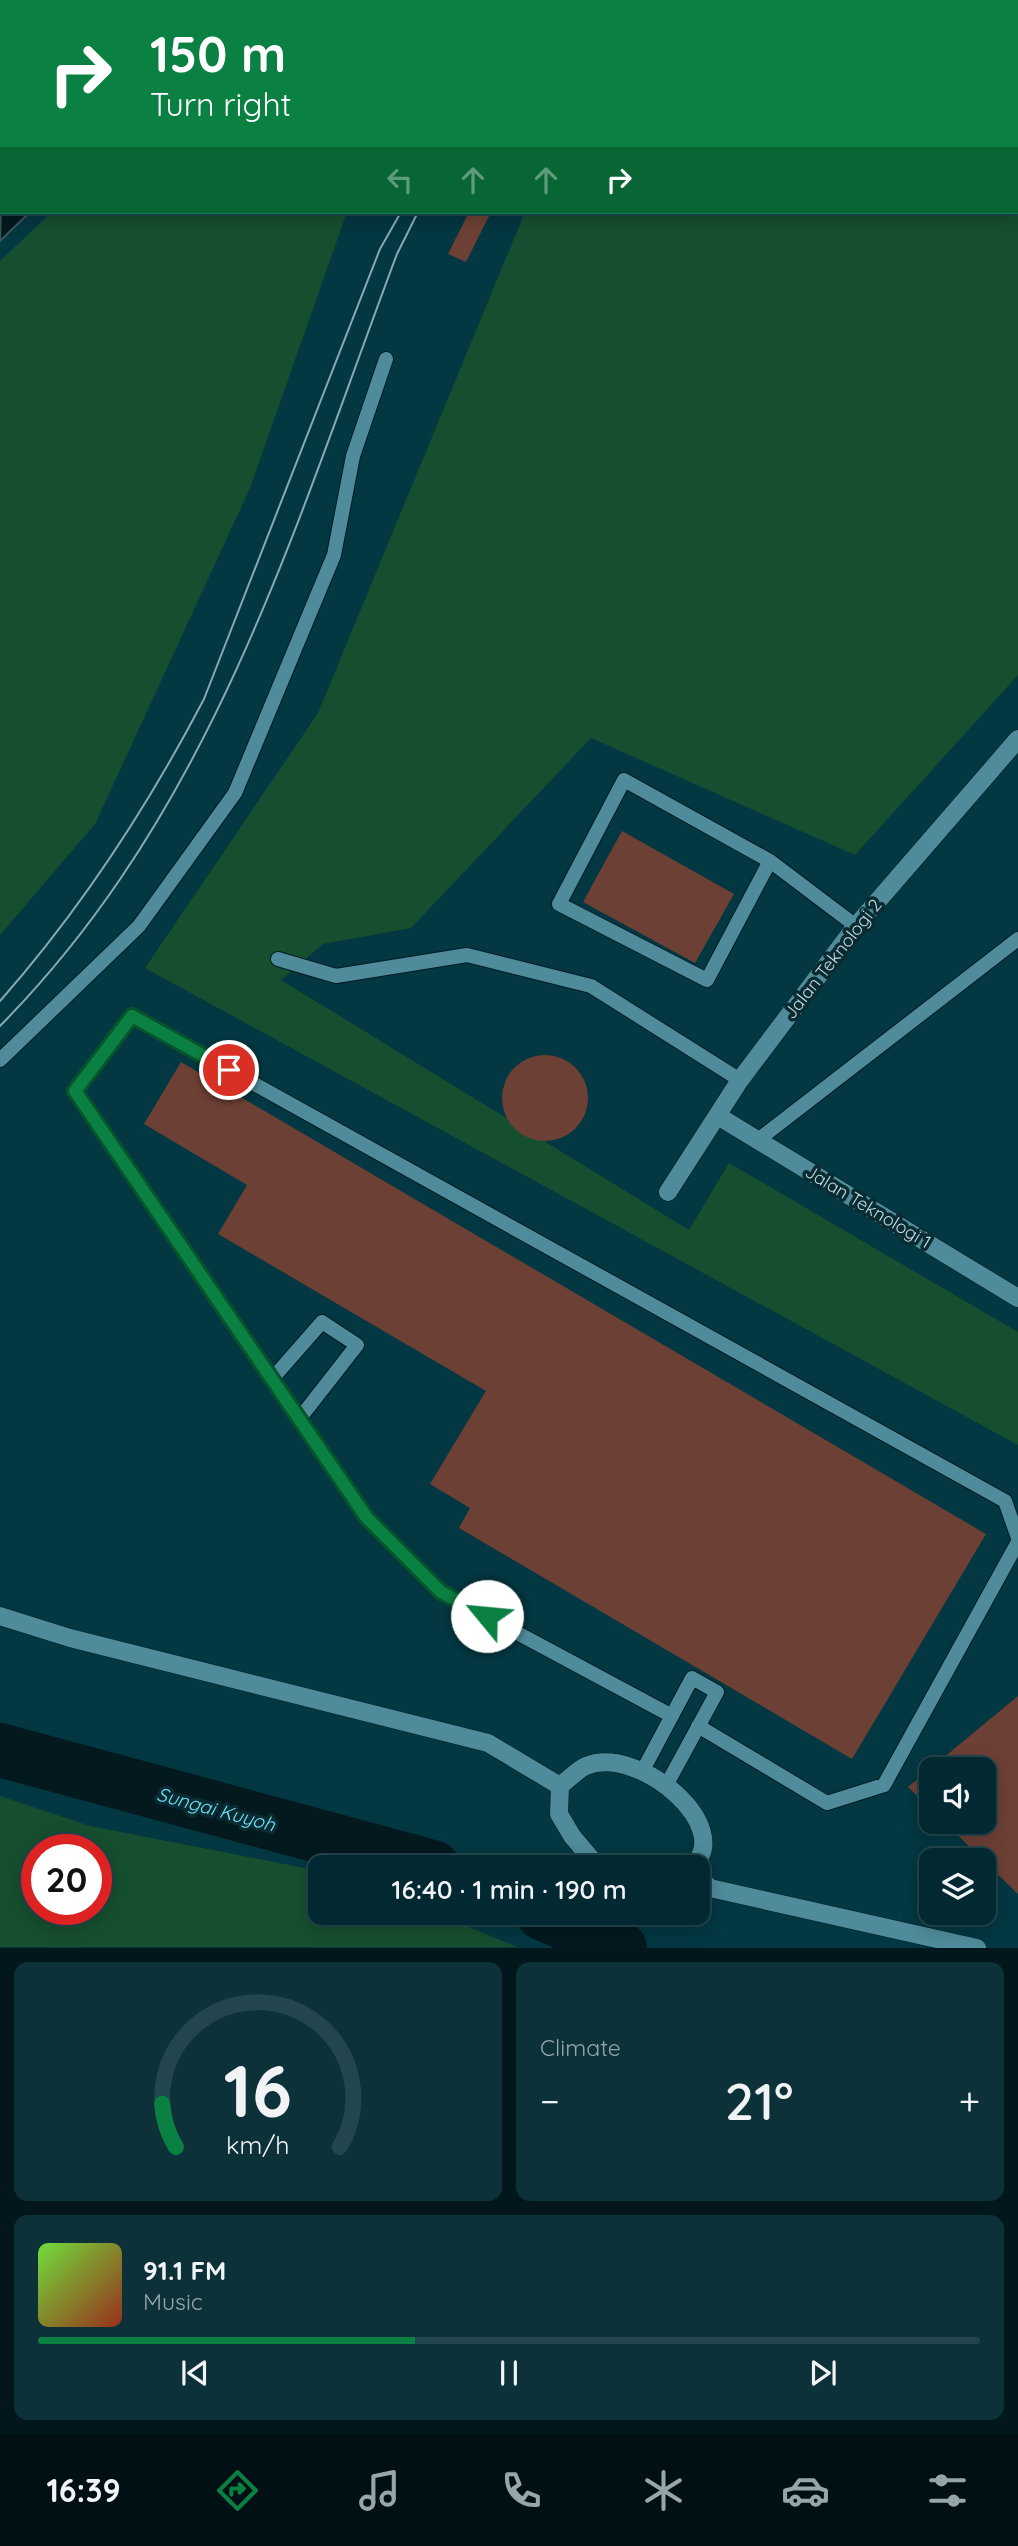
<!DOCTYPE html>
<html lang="en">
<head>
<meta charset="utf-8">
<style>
	body { margin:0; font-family:Quicksand,sans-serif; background:#0c3139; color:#f1f3f6; height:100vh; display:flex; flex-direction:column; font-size:26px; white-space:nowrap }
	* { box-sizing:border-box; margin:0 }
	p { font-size:23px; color:#96a6ab }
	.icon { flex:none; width:38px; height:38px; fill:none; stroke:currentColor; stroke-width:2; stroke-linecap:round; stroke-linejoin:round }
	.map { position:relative; height:1948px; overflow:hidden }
	.details { display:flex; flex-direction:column; gap:14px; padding:14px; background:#01171b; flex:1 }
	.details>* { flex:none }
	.guide { position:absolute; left:0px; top:0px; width:1018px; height:214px; box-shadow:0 4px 18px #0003,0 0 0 2px #23454d; background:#0b8043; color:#fff; overflow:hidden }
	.buttons { position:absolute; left:919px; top:1757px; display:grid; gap:14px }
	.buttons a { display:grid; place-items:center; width:77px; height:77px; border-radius:14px; background:#022931; box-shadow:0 4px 18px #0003,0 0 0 2px #23454d; font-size:35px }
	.speed { position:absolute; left:21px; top:1834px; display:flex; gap:14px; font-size:35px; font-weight:700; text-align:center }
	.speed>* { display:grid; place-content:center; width:91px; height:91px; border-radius:50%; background:#022931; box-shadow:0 4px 18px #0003,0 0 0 2px #23454d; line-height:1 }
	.speed .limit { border:10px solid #d22; background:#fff; color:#111 }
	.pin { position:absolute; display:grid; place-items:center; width:60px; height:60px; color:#fff; margin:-30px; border:4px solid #fff; border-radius:50%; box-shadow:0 2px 7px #0007 }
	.me { position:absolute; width:77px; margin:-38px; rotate:298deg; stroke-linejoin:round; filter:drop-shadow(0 0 5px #0008) }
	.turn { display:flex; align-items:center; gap:24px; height:147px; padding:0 35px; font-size:32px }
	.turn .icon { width:91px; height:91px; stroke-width:2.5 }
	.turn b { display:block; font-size:49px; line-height:60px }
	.lanes { display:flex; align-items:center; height:66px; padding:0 35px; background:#0003; justify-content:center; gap:35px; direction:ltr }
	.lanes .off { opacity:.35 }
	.big { font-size:52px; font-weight:600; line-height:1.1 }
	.details .tile { flex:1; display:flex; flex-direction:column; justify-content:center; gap:10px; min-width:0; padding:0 24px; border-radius:14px; background:#0c3139 }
	.details .dial { align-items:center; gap:0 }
	.dial svg { height:182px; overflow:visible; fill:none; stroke:#23454d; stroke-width:7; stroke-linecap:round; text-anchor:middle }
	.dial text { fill:#f1f3f6; stroke:none }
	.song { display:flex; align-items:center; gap:21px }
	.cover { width:84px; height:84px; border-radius:10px; background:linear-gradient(135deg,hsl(100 70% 55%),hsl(10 70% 35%)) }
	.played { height:7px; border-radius:4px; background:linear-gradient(90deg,#0b8043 40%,#23454d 40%) }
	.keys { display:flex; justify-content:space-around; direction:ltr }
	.heat { display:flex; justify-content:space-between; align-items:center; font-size:38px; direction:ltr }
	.details .tiles { flex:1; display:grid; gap:14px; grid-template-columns:1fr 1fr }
	.tile:last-child { grid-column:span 2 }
	.trip { position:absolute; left:308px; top:1855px; width:402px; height:70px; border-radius:14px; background:#022931; box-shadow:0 4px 18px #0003,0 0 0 2px #23454d; font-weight:600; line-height:70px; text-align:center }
	.dock { display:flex; height:112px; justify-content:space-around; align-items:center; background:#011014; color:#96a6ab }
	.dock .icon { width:49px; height:49px }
	.dock .selected { color:#0b8043 }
	.dock b { font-size:32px; color:#f1f3f6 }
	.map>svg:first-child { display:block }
	.green { fill:#164f2f; fill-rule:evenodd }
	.water { fill:#03191e; stroke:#3b5359; stroke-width:2 }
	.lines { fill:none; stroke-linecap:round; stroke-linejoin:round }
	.river { stroke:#03191e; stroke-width:54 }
	.building { fill:#6d4035 }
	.service-casing { stroke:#001d24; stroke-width:16 }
	.minor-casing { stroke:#001d24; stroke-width:19 }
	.service { stroke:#4f8b9a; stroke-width:14 }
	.minor { stroke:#4f8b9a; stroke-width:18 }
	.tram { stroke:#86aab2; stroke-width:2 }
	.route-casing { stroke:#07532c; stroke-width:18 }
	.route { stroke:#0b8043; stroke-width:12 }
	.labels { text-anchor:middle; stroke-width:7; stroke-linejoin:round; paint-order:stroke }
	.street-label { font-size:18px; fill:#bedbe3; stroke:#0a2b32 }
	.water-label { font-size:19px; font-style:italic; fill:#74e2fc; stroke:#0a2b32 }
</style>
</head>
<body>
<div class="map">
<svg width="1018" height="1948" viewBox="0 0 1018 1948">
	<rect width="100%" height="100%" fill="#033741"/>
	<path class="green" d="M0,0H184L2,2L0,171Z
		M666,0H1018V675L855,855L591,738L411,928L323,944L281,980L689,1230L729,1163L1018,1332V1445L145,968L318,713L525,212H1017V2Z
		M52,212H347L250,488L95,824L0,935V261Z
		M0,1796L90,1826L320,1871V1913H435L517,1947H0ZM37,1850H96V1909H37Z"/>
	<path class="water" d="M2,169V212H30L0,241Z"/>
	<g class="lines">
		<path class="river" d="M0,1750L433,1867
			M542,1913L620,1948"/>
	</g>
	<path class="building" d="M469,212H491L466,262L448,254Z
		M622,831L734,894L695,963L583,902Z
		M502 1098a43 43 0 1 1 86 0a43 43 0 1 1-86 0Z
		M181,1062L986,1534L852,1759L459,1528L470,1508L430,1484L486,1391L218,1234L247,1185L144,1124Z
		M1018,1696V1894L944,1822H984V1769H931V1809L908,1787Z"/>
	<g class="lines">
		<g class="service-casing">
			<path id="service" d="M770,861L707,980L559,904L624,780L770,861L856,926
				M278,959L336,976L467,955L591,986L740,1080
				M0,1060L139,926L235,793L334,555L353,456L386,359
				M758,1140L1018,939
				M272,1379L322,1322L357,1345L300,1418
				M672,1716L441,1592L367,1518L75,1092L132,1016L1005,1501L1018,1538
				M698,1726L827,1803L884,1785L1018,1542
				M643,1770L692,1678L717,1692L667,1784"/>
		</g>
		<g class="minor-casing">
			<path id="minor" d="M718,1116L1018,1298
				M668,1192L740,1080L856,926L1018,739
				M0,1616L70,1638L488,1743L560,1786
				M608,1867L594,1862L572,1836L559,1814L560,1786C568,1780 577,1770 586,1766C639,1744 738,1829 691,1867
				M698,1877L710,1888L977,1948"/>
		</g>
		<use href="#service" class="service"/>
		<use href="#minor" class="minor"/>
		<path class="tram" d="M526,2L527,0
			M549,2L551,0
			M0,1001C81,909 147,808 204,699L380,249L401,212
			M0,1026C213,810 293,531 397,254L418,212"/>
	</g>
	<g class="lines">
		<g class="route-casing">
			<path id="route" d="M229,1070L132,1016L75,1091L367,1518L441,1592L487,1616"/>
		</g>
		<use href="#route" class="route"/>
	</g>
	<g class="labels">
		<g class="street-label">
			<text transform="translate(833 959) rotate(-52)" y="6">Jalan Teknologi 2</text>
			<text transform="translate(868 1207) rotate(31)" y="6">Jalan Teknologi 1</text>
		</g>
		<g class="water-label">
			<text transform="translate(216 1809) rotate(15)" y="7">Sungai Kuyoh</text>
		</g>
	</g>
</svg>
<div class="buttons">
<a><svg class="icon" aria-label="sound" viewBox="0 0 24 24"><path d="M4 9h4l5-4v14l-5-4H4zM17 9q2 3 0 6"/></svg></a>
<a><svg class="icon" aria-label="layers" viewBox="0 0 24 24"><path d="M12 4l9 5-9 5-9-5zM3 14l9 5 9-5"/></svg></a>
</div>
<div class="speed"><div class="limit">20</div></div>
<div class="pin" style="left:229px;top:1070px;background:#d93025"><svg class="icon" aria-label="arrive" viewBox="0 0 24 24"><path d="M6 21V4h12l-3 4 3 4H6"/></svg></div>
<svg class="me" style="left:487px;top:1616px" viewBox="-20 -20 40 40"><circle r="19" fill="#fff"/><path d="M0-13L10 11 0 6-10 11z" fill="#0b8043"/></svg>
<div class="trip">16:40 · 1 min · 190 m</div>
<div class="guide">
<div class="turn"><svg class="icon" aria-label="right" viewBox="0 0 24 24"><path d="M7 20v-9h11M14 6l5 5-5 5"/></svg><div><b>150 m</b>Turn right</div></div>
<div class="lanes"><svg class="icon off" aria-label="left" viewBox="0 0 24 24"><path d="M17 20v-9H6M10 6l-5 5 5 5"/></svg><svg class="icon off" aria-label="ahead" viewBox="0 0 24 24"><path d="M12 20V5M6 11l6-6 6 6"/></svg><svg class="icon off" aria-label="ahead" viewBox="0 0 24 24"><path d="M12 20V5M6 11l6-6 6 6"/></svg><svg class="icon" aria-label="right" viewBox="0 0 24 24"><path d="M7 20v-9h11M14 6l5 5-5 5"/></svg></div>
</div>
</div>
<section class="details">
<div class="tiles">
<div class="tile dial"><svg viewBox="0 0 100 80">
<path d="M14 69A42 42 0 1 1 86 69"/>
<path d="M14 69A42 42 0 0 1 8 50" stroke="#0b8043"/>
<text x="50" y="56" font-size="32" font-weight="700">16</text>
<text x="50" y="72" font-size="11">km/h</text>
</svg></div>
<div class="tile"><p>Climate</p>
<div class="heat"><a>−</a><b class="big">21°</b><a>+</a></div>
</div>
<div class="tile">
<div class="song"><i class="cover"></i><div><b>91.1 FM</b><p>Music</p></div></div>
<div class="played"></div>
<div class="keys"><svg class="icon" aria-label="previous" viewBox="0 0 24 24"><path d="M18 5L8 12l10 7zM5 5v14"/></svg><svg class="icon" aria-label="pause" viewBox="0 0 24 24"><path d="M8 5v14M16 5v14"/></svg><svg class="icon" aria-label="next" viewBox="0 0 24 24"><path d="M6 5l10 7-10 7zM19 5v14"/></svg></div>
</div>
</div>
</section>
<nav class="dock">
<b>16:39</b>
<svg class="icon selected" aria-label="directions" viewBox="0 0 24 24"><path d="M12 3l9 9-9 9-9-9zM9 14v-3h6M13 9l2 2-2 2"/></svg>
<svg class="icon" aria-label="music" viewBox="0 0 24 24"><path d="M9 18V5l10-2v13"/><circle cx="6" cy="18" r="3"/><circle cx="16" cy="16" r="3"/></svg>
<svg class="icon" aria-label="phone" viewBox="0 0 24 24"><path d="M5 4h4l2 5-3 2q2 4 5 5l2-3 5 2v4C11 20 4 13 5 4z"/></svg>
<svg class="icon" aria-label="climate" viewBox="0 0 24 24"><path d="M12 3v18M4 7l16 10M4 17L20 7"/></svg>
<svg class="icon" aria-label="car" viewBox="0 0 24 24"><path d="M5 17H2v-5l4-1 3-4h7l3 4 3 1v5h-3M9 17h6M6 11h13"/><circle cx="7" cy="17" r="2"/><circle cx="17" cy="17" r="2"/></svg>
<svg class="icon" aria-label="filters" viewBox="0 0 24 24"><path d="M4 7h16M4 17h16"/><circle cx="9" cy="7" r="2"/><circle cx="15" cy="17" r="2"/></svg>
</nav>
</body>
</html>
